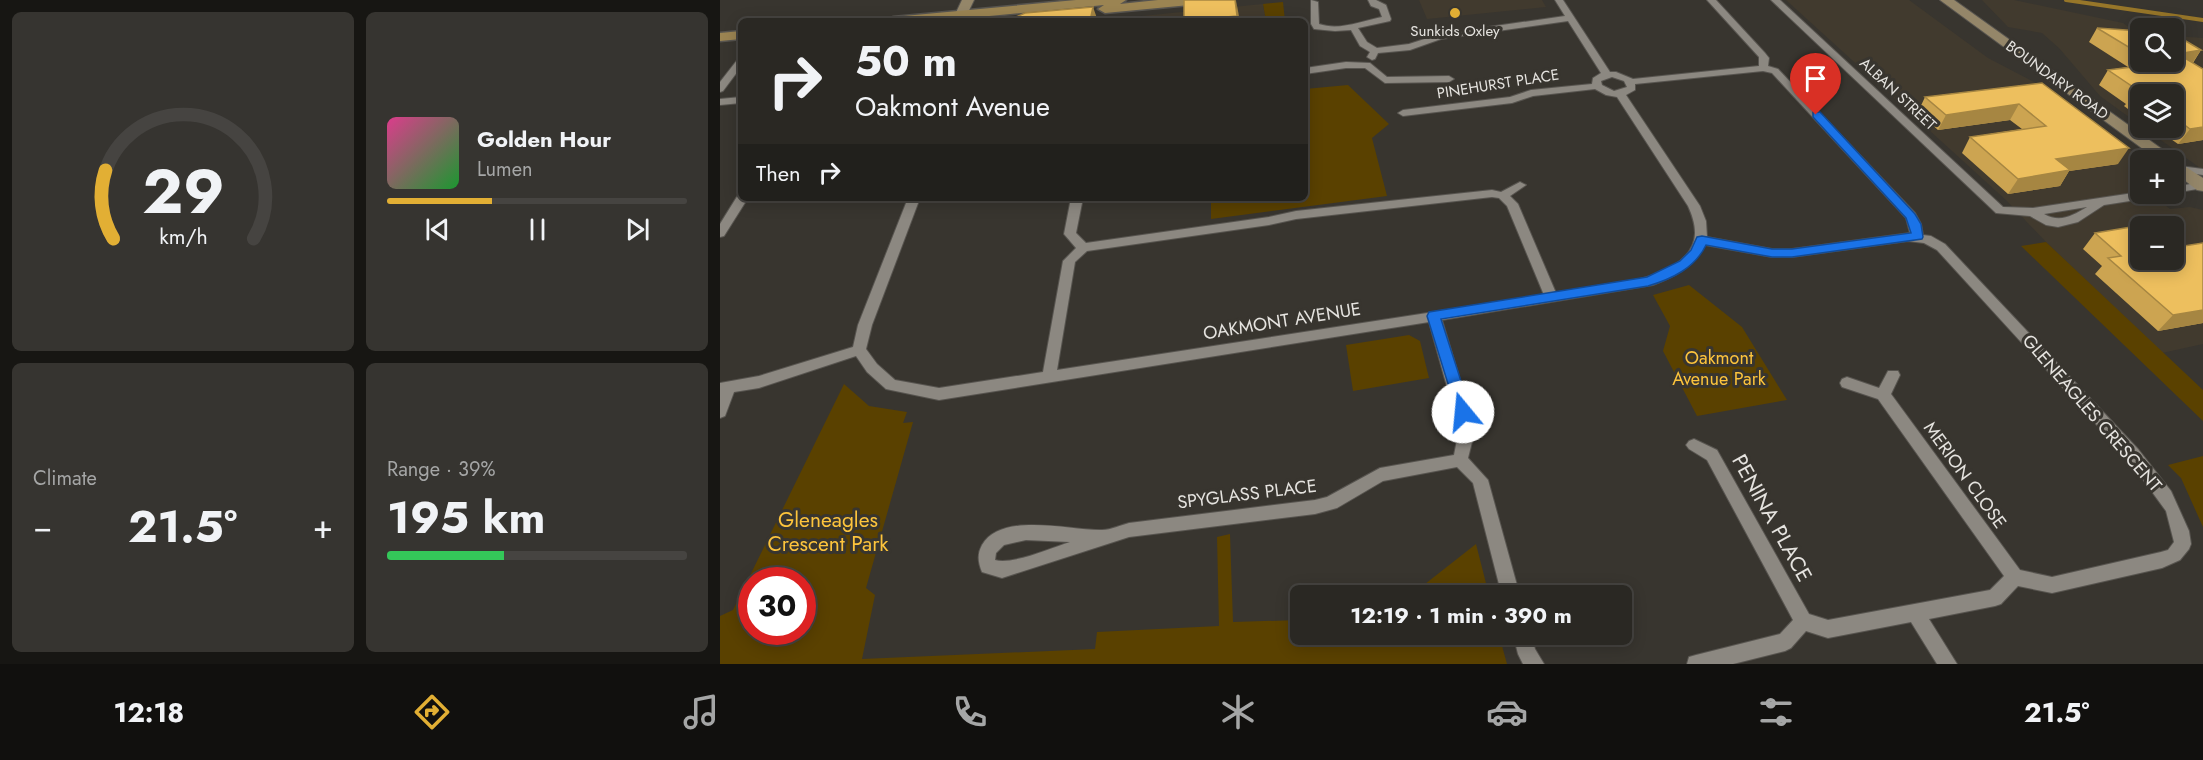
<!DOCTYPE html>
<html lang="en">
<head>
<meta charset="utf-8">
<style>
	body { margin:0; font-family:Jost,sans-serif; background:#363430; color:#f1f3f6; height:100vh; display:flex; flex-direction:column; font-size:22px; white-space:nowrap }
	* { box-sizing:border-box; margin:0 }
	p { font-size:20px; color:#a5a6a6 }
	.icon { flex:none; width:33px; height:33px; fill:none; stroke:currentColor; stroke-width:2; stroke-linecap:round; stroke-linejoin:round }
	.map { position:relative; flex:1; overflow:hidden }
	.details { display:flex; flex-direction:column; gap:12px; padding:12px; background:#171613; width:720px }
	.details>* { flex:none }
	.hud { position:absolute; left:18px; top:18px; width:570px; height:183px; border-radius:9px; box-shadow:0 3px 15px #0003,0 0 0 2px #464441; background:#2a2823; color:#f1f3f6; overflow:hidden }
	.tools { position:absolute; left:1410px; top:18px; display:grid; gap:12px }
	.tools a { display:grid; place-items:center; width:54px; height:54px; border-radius:9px; background:#2a2823; box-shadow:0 3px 15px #0003,0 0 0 2px #464441; font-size:30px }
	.speed { position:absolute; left:18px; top:567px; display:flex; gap:12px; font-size:30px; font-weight:700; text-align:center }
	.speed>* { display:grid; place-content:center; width:78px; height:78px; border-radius:50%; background:#2a2823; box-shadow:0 3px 15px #0003,0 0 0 2px #464441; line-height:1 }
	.speed .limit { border:9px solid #d22; background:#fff; color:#111 }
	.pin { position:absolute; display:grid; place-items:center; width:51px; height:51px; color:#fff; margin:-62px -26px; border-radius:50% 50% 50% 0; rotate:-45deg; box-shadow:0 0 6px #0007 }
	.pin .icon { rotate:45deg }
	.me { position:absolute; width:66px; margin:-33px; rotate:343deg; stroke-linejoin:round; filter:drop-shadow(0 0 4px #0008) }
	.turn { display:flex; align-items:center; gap:21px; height:126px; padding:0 18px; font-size:27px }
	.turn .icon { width:78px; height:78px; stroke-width:2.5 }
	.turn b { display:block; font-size:42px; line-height:51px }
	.then { display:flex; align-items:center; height:57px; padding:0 18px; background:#0003; gap:12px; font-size:22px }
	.big { font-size:45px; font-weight:700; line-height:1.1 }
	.details .card { flex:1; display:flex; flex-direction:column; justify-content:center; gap:9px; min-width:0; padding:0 21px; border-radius:9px; background:#363430 }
	.details .dial { align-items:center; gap:0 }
	.dial svg { height:156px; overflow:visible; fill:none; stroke:#464441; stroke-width:7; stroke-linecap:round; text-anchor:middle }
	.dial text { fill:#f1f3f6; stroke:none }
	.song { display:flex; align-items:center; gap:18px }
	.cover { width:72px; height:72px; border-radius:9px; background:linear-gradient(135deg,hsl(330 70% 55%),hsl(130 70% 35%)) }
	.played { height:6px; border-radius:3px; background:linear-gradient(90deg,#e2af34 35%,#464441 35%) }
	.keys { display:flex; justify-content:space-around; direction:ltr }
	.heat { display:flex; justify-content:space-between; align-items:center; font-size:33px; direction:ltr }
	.charge { height:9px; border-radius:4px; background:linear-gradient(90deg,#34c759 39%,#464441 0) }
	.details .tiles { flex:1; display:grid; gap:12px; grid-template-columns:repeat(2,1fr) }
	.trip { position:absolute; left:570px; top:585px; width:342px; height:60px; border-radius:9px; background:#2a2823; box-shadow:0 3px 15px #0003,0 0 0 2px #464441; font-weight:700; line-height:60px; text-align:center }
	.tab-bar { display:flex; height:96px; justify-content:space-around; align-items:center; background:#11100e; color:#a5a6a6 }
	.tab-bar .icon { width:42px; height:42px }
	.tab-bar .selected { color:#e2af34 }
	.tab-bar b { font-size:27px; color:#f1f3f6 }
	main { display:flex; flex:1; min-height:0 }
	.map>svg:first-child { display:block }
	.built { fill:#413a2e; fill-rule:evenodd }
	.green { fill:#5a4100; fill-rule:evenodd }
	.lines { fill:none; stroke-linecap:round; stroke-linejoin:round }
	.stream { stroke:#977629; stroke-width:4 }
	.street-casing { stroke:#57544f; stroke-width:2 }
	.secondary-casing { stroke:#57544f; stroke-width:2 }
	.primary-casing { stroke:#57544f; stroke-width:3 }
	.street { fill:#8c8881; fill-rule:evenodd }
	.secondary { fill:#948669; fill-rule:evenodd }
	.primary { fill:#9b8452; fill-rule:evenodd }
	.wall { fill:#cca451 }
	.shaded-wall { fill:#a68642 }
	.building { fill:#edbf5e; stroke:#a68642; stroke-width:1.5 }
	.route { fill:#1a73e8; stroke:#114b97; stroke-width:1.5 }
	.poi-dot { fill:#e2af34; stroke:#38352f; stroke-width:2 }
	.labels { text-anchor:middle; stroke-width:6; stroke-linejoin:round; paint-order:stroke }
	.far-poi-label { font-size:15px; fill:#e5e3df; stroke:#38352f }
	.far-street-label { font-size:15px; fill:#e5e3df; stroke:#38352f }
	.street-label { font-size:18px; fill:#e5e3df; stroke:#38352f }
	.park-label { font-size:18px; fill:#fdc43c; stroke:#38352f }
	.near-street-label { font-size:21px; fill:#e5e3df; stroke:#38352f }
	.near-park-label { font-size:21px; fill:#fdc43c; stroke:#38352f }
</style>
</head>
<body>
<main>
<section class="details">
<div class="tiles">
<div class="card dial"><svg viewBox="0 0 100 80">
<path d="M14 69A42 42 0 1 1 86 69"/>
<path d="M14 69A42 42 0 0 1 10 34" stroke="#e2af34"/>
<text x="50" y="56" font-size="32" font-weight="700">29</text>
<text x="50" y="72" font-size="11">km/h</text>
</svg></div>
<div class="card">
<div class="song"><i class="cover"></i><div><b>Golden Hour</b><p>Lumen</p></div></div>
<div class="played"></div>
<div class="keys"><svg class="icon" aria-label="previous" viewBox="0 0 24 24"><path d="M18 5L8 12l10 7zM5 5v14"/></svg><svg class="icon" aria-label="pause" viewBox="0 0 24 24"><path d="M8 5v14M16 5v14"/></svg><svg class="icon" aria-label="next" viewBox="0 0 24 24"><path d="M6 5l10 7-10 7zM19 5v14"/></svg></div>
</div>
<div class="card"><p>Climate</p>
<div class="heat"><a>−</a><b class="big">21.5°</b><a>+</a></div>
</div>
<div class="card"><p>Range · 39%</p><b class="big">195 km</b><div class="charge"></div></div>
</div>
</section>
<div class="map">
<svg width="1483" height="664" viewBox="0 0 1483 664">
	<rect width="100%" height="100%" fill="#38352f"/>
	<path class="built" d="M699,0H822L826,7L707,19Z
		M1066,0H1189L1268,58L1335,93L1423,160H1420V180L1417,182L1420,185V194H1431L1450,209L1470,207L1483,210V344L1442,353L1326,242L1287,201ZM1420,226H1454V260H1420Z
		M1262,0H1294L1403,23L1418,34L1420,62H1454V36L1483,38V170L1424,128H1454V94H1420V125L1380,96L1339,48L1322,33L1288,27Z
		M543,4L546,21H371Z"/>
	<path class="green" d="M563,2L565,21H546L543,4Z
		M628,85L669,124L652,138L667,196L491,219V198H585V89Z
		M1326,242L1483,390V421L1301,246Z
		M969,285L1022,327L1067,400L977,416L943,351L950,326L933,295Z
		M689,335L700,341L709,378L633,391L626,345Z
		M124,384L149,406L187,412L183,423L193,422L146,588L155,595L142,659L375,649L377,632L499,626L497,537L510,534L513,622L580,620V634L779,635L787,664H0V616L13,610ZM32,580H82V632H32Z
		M1483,456V527L1461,478L1448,465Z
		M756,544L769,595H691Z"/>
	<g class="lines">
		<path class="stream" d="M1346,0L1483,20"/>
		<g class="street-casing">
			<path id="street" d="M591,0L598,2L599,24C619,31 642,21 662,17L659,9L651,6L648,0H656L666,5L671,19L670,21L638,28L647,42L657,48L689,44L720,34L845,16L835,0H843L890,72H896L913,79L1039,66V57L987,0H996L1045,53L1049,58L1048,66L1058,69L1195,213L1201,224L1203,235L1211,236L1225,244L1418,449L1451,491L1469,531L1471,544L1469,549L1460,560L1442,568L1332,593L1298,586L1281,604L1275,606L1209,619L1237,664H1217L1191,622L1108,638L1086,631L1071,648L1065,651L1013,664H967L969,657L976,655L1060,634L1073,620L987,460L969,449L966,445L969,441L974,439L997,450L1089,614L1108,620L1270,590L1284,576L1158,399L1122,387L1120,383L1122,379L1127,377L1159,388L1168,371H1178L1180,375L1171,394L1300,570L1332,577L1441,552L1448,550L1454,542L1446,511L1408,459L1217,250L1204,243L1188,241L1072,257H1052L985,245C973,267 956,276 933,285L722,320L755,430L748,458L768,480L800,596H782L753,483L737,467L663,481L617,508L595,514L409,537L282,578L262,572C258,562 257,554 262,545C282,511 352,531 382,530C391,530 401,525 409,523L595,500L607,497L660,468L734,455L739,430L709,322L219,400L166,389L147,372L136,356L39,388L14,392L5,416L0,418V383L39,376L133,347L138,325L188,198H200L152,325L146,349L157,364L175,380L219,388L323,372L343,261L356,248L344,234L351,198H363L356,233L366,243L549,217L576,211L772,190L781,192L800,182L806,185L790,196L798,204L836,293C872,287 974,283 975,233C975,223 972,215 968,206L897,97L886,95L875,89L813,96L792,103L683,116L678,113L683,110L790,97L811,90L872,84L873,78L881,73L848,21L721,39L690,50L658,53L655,59L652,60L647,57L650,52L640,46L631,30L615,31L594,29L591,24ZM1043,71L1052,73L1186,218L1190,233L1072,249H1052L987,237L986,221L980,206L906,95L915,90V84ZM892,77L904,81L907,87L894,91L882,85L881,81ZM772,197L779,198L787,206L824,295L337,370L355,262L367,251L549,225L576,219ZM306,540L350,542C331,548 293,565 275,560L276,553L284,545Z
				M1051,0H1060L1283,207L1313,208L1420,192L1435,194L1429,198L1384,205L1358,222L1338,227L1326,225L1310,216L1276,213ZM1367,207C1352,216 1340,223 1324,214Z
				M21,58V67L3,91L0,92V82L18,59Z
				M626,62L650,63L667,77L729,76L734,79L729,82L665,83L645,68H626L585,74V68Z
				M21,97V103L0,105V99Z
				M1460,166L1483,169V175L1456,171V167Z
				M1481,182H1483V188L1454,193V187Z
				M18,195L28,198L4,236L0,237V224Z
				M793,634H811L815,649L824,664H803L798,654Z"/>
		</g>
		<g class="secondary-casing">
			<path id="secondary" d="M242,0H254L244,21H232Z
				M1220,0H1234L1453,157L1455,160L1483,178V191L1477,190L1454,172V160H1438Z"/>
		</g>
		<g class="primary-casing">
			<path id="primary" d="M356,0H406L400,4L438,0H487L480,4L385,13L378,9L384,5L217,21H166L173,17Z
				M21,31V39L0,41V33Z"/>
		</g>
		<use href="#street" class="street"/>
		<use href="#secondary" class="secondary"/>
		<use href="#primary" class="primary"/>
	</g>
	<path class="wall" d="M518,11L519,21H464Z
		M1377,28L1420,31V62H1454L1481,50L1473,63L1483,69V140L1458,144L1435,128H1454V94H1420V118L1404,106L1406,104L1379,85L1388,70L1408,67L1369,42Z
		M1322,83L1398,164L1349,171L1340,186L1288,194L1242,153L1250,137L1302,129L1290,120L1218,130L1198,112L1205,97Z
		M1375,233L1464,246L1483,243V323L1438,331L1375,274L1382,266L1363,249Z"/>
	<path class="shaded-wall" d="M516,0L518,11L519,21H518L517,16Z
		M373,7L378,21H370Z
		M1481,50L1471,65L1458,54Z
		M1299,104L1290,120L1218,130L1226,115Z
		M1483,127V140L1458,144L1470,129Z
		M1409,148L1398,164L1349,171L1340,186L1288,194L1298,179L1336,159Z
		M1483,310V323L1438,331L1453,315Z"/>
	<path class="building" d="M464,0H515L517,16L464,21Z
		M373,7L370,21H287L305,13Z
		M1377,28L1420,31V54Z
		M1454,34L1481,50L1458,54L1483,69V127L1470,129L1454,117V94L1420,95L1415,91H1419L1388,70L1436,64L1432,62H1454Z
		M1322,83L1409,148L1336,159L1350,170L1298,179L1250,137L1326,126L1299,104L1226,115L1205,97Z
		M1435,223L1440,226H1420V260H1454V237L1464,246L1483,243V310L1453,315L1388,258L1401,256L1375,233Z"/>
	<path class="route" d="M1093,112H1100L1195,214L1201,224L1203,237L1202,239L1072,257H1052L986,245C975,268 952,279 928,286L721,319L751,412L749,416H738L707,316L709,312L927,277L960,261L971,250L977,237L982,236L1052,249H1072L1191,233L1186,218L1093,117Z"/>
	<circle class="poi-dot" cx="735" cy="13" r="6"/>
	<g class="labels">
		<g class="far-poi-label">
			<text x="735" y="36">Sunkids Oxley</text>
		</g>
		<g class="far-street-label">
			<text transform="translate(1337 80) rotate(36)" y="5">BOUNDARY ROAD</text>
			<text transform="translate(778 84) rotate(-9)" y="5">PINEHURST PLACE</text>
			<text transform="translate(1178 94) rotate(43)" y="5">ALBAN STREET</text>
		</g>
		<g class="street-label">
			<text transform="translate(562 321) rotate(-9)" y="6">OAKMONT AVENUE</text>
			<text transform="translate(1372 413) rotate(49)" y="6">GLENEAGLES CRESCENT</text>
			<text transform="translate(1245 475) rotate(54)" y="6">MERION CLOSE</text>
			<text transform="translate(527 494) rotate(-7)" y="6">SPYGLASS PLACE</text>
		</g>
		<g class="park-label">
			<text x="999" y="364">Oakmont<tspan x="999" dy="21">Avenue Park</tspan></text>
		</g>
		<g class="near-street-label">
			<text transform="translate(1052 518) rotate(61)" y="7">PENINA PLACE</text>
		</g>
		<g class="near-park-label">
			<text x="108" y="527">Gleneagles<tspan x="108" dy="24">Crescent Park</tspan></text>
		</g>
	</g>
</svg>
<div class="tools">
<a><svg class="icon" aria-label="search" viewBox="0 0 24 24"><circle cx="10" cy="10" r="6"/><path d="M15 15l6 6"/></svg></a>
<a><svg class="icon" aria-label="layers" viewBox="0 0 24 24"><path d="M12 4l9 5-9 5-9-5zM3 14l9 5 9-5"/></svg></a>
<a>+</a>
<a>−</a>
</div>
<div class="speed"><div class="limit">30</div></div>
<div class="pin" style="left:1096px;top:115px;background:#d93025"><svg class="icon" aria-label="arrive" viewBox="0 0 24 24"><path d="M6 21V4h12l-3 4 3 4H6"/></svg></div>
<svg class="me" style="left:743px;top:412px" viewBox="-20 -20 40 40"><circle r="19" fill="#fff"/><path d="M0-13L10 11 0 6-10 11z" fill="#1a73e8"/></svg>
<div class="trip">12:19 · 1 min · 390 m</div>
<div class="hud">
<div class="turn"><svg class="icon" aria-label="right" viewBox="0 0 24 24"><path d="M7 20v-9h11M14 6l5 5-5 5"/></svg><div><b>50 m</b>Oakmont Avenue</div></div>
<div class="then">Then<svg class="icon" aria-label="right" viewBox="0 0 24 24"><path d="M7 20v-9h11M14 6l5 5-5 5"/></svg></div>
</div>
</div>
</main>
<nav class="tab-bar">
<b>12:18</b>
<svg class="icon selected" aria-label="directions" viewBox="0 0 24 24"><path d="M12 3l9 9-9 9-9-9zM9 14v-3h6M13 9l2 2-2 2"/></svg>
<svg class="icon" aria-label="music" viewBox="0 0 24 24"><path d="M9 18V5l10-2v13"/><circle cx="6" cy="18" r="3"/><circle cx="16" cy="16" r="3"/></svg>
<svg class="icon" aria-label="phone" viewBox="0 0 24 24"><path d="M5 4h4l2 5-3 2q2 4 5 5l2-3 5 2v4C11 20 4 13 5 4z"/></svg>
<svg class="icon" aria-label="climate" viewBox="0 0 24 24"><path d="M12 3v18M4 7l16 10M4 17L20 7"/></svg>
<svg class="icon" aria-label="car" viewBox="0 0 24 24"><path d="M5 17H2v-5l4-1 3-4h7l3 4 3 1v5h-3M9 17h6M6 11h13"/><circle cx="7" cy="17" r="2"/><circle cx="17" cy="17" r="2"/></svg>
<svg class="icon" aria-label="filters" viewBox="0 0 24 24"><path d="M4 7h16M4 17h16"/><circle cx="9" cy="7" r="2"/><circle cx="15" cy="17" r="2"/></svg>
<b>21.5°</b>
</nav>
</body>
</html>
